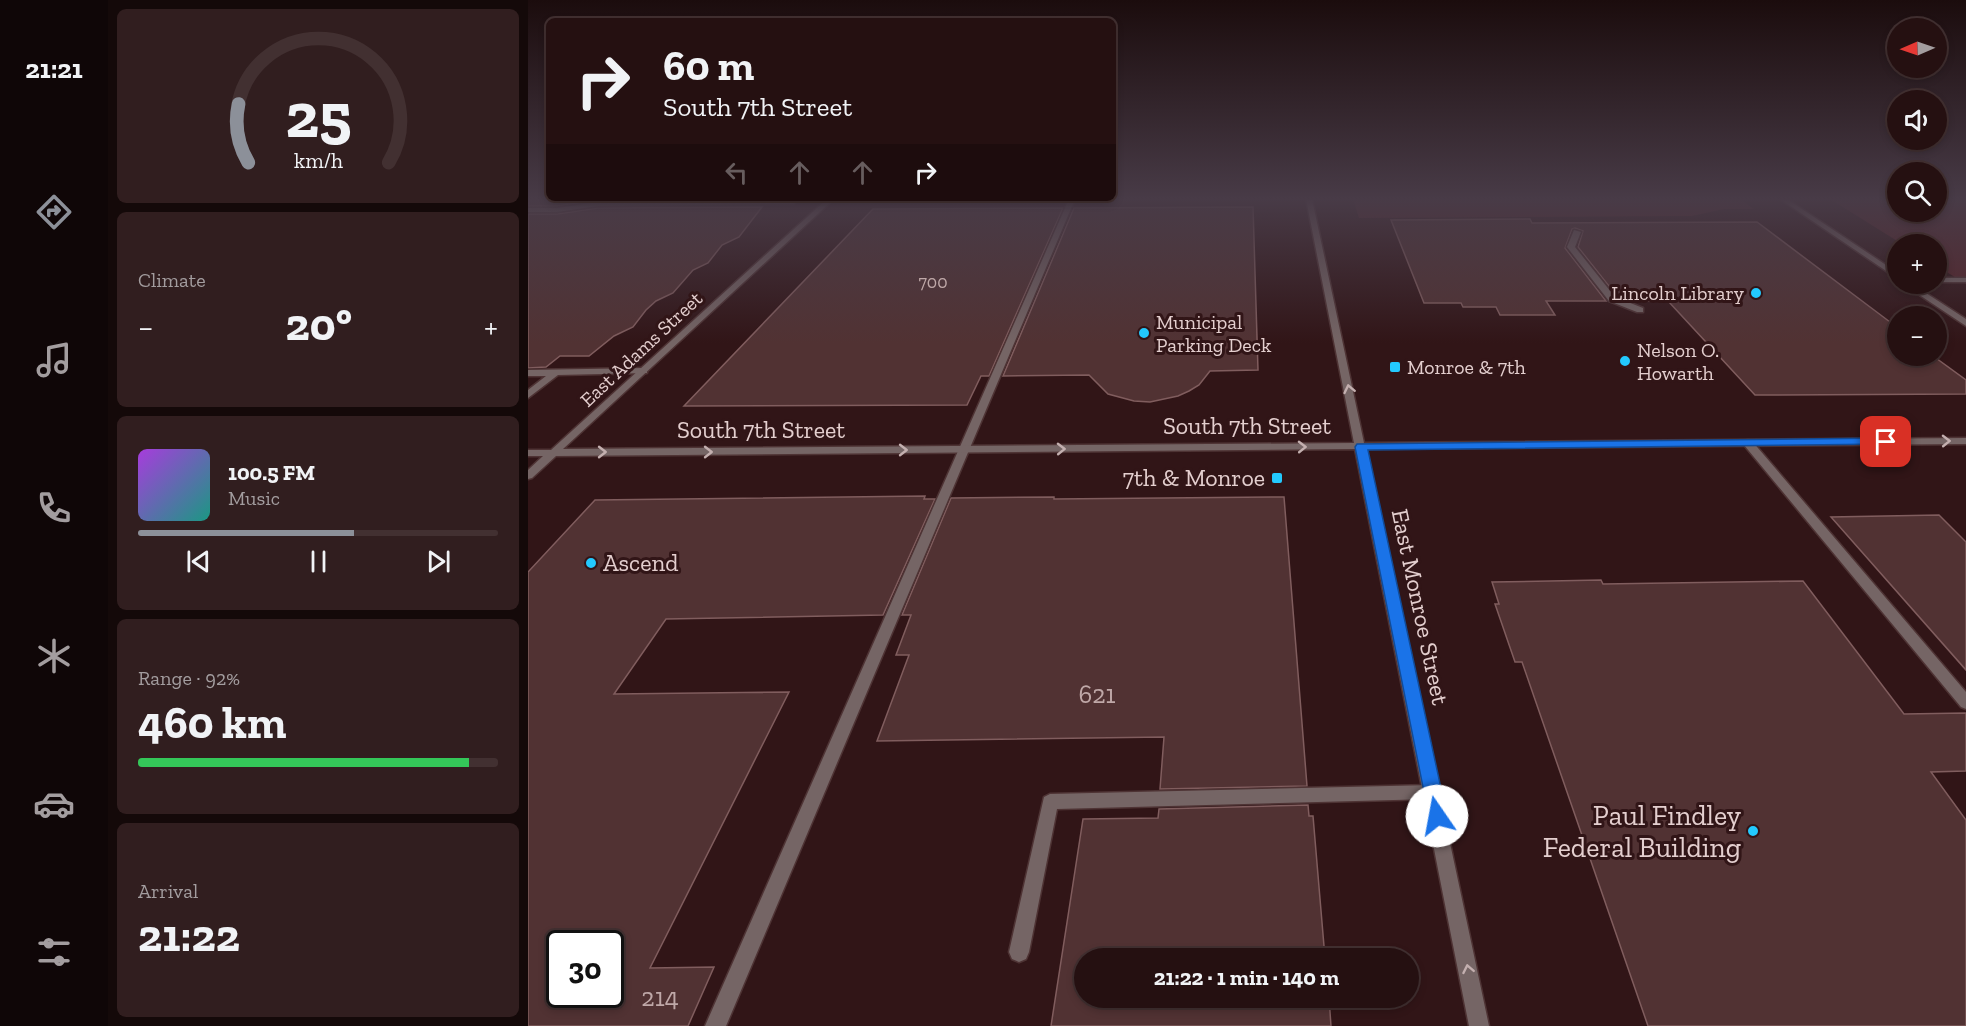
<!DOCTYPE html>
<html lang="en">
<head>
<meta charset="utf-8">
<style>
	body { margin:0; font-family:"Zilla Slab",serif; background:#311e1f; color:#f1f3f6; height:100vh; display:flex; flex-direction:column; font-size:22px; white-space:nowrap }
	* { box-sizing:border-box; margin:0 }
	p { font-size:20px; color:#a39d9f }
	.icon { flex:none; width:33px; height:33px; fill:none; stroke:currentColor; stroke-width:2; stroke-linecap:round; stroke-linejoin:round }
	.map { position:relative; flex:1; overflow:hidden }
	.sheet { display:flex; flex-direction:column; gap:9px; padding:9px; background:#140909; width:420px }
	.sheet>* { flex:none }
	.hud { position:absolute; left:18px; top:18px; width:570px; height:183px; border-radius:9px; box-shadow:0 3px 9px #0003,0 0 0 2px #423031; background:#251011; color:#f1f3f6; overflow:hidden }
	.needle { width:39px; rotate:268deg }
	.buttons { position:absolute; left:1359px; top:18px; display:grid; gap:12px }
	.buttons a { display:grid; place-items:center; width:60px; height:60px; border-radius:50%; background:#251011; box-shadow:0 3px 9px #0003,0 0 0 2px #423031; font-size:30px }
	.speed { position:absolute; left:18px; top:930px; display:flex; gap:12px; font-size:30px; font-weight:700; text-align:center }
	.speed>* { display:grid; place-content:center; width:78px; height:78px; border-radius:50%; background:#251011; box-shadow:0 3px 9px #0003,0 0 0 2px #423031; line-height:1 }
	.speed .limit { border:3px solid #111; border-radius:9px; background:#fff; color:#111 }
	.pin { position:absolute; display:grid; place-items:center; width:51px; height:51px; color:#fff; margin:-26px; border-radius:12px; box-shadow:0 3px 9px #0006 }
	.me { position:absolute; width:66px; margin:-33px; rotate:348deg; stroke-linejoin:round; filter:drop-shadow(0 0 4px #0008) }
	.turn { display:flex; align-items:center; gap:21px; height:126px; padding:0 18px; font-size:27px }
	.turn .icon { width:78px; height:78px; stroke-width:2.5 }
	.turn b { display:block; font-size:42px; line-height:51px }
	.lanes { display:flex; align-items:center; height:57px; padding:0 18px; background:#0003; justify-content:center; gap:30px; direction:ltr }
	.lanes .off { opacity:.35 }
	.big { font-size:45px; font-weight:800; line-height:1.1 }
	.sheet .tile { flex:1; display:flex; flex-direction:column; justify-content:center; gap:9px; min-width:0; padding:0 21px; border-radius:9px; background:#311e1f }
	.sheet .dial { align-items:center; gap:0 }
	.dial svg { height:156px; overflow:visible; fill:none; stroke:#423031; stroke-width:7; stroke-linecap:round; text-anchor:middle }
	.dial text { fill:#f1f3f6; stroke:none }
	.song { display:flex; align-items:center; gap:18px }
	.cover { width:72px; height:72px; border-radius:9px; background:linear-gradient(135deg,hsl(280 70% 55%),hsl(170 70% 35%)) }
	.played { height:6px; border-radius:3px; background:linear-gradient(90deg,#8c9099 60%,#423031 60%) }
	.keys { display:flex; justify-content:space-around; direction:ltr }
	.heat { display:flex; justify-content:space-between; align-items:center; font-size:33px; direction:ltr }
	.charge { height:9px; border-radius:4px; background:linear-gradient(90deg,#34c759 92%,#423031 0) }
	.trip { position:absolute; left:546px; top:948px; width:345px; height:60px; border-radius:30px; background:#251011; box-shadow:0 3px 9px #0003,0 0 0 2px #423031; font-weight:800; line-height:60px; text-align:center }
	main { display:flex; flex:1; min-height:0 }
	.menu { display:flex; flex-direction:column; width:108px; justify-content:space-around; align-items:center; background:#0f0607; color:#a39d9f }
	.menu .icon { width:42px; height:42px }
	.menu .on { color:#8c9099 }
	.menu b { font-size:27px; color:#f1f3f6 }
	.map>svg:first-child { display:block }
	.green { fill:#572227 }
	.building { fill:#513233; stroke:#805d5e; stroke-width:1.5; fill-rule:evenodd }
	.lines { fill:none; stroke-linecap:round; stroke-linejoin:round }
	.lane-casing { stroke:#4e3334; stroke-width:3 }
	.street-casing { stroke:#4e3334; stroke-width:3 }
	.lane { fill:#756565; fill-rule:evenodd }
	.street { fill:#756565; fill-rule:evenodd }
	.oneway { stroke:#c3afaf }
	.route { fill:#1a73e8; stroke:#114b97; stroke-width:1.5 }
	.poi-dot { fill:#23c9fe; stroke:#311517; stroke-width:2 }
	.labels { text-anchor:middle; stroke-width:6; stroke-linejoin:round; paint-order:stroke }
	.far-number-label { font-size:18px; fill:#bfa8a8 }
	.far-poi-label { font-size:20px; fill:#e4cfcf; stroke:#311517; text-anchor:start }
	.far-street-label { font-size:20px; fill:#e4cfcf; stroke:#311517 }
	.street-label { font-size:24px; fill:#e4cfcf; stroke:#311517 }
	.poi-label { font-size:24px; fill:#e4cfcf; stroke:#311517; text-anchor:end }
	.near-number-label { font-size:26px; fill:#bfa8a8 }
	.near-poi-label { font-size:28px; fill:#e4cfcf; stroke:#311517; text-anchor:end }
</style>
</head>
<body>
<main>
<nav class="menu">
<b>21:21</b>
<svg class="icon on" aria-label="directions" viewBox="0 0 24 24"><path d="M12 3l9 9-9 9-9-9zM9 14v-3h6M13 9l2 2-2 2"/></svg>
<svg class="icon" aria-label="music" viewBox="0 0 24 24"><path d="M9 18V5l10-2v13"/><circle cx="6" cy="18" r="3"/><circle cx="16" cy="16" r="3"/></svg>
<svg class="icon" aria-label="phone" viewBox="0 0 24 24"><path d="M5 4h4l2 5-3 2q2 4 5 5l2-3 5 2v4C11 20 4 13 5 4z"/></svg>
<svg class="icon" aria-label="climate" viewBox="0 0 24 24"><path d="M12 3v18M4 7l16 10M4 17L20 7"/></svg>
<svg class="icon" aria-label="car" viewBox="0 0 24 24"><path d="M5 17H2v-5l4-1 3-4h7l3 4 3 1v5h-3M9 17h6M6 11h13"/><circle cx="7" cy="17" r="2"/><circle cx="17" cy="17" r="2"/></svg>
<svg class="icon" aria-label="filters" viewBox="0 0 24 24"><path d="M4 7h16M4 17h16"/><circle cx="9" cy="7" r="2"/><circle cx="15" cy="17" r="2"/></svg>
</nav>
<section class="sheet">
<div class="tile dial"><svg viewBox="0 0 100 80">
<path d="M14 69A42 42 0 1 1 86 69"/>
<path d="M14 69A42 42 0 0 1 9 39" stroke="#8c9099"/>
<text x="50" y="56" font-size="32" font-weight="700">25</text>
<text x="50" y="72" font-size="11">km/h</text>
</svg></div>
<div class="tile"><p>Climate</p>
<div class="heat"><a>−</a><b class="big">20°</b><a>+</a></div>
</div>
<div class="tile">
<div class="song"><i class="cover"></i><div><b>100.5 FM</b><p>Music</p></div></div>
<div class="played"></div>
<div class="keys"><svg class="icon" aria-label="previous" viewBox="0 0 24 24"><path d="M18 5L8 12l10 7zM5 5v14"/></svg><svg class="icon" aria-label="pause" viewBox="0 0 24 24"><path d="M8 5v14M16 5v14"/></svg><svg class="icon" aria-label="next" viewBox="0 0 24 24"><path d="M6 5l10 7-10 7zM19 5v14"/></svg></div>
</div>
<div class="tile"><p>Range · 92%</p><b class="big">460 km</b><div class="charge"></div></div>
<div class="tile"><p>Arrival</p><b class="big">21:22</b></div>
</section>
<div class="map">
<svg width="1438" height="1026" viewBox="0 0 1438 1026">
	<rect width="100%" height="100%" fill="#311517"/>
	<path class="green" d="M825,199H1212L1226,209H1196L1164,216L831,218Z
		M1302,199H1369L1370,212H1408L1409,199H1438V284L1409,266L1408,244H1374Z"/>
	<path class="building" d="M0,199H207L70,200L29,206H0Z
		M234,207L211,237L194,245L180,263L165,270L145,293L128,301L118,310L105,327L86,336L61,356H32L18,367L0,368V214H29L70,208Z
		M725,207L730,370L682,371L671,385L661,391L650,396L622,402L606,401L580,394L561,375L475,376L546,208Z
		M535,208L461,376H453L439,405L156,406L345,209Z
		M1002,219L1004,223L1229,222L1370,328V356H1405L1438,380V394L1227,395L1140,301H1103L1088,295L1050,247L1055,231L1047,228L1044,229L1037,248L1078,301H1018L1027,315H972L968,307H935L933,303H896L863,220Z
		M397,496L396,499H407L355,615L138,619L86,694L261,692L122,968L186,967L160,1026H0V572L67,500ZM32,944H82V994H32Z
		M526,497V499L756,497L779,786L632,789L636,737L349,741L381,655H368L383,615H374L423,498Z
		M1411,515L1438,542V670L1303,517Z
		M1073,580L1075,584L1275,581L1376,714L1438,713V771L1403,772L1438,820V1026H1120L994,662H987L967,604H971L964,582Z
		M780,805L781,816H785L797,958H556V998H801L803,1026H523L555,819L630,818L631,809Z"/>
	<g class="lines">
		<g class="lane-casing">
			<path id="lane" d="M541,199H547L198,1026H177Z
				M1046,230L1053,232L1047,247L1087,297L1115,308V312H1109L1081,301L1039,247Z
				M1408,278H1438V282H1408Z
				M116,368L119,369V373L30,375L0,398V390L18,376H0V370Z
				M1220,440L1224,441L1438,692V709L1433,707L1216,445L1215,443L1216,441Z
				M904,785L910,787L912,792L910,797L904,799L529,809L501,952L498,959L491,962L484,959L481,952L516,797L522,794Z"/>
		</g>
		<g class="street-casing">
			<path id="street" d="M299,199H306L35,449L826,443L778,199H784L836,443L1438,438V444L838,449L961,1026H941L827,449L28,456L4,478L0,479V470L15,456H0V450H23Z
				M1252,199H1259L1370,273V279Z
				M264,201L267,203L266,204L70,206L29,212H0V208H29L70,202Z
				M1375,284H1384L1438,319V326Z"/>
		</g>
		<use href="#lane" class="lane"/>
		<use href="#street" class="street"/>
	</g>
	<defs><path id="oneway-chevron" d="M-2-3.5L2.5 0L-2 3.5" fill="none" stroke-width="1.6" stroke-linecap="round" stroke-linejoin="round" transform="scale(1.5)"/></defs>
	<g class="oneway">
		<use href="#oneway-chevron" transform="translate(821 389) rotate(-102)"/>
		<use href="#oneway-chevron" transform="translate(1418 441) rotate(-1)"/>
		<use href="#oneway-chevron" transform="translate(774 447) rotate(-1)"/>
		<use href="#oneway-chevron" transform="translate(533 449) rotate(-1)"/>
		<use href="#oneway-chevron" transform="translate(375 450)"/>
		<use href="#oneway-chevron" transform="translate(74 452)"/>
		<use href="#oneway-chevron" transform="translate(180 452)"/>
		<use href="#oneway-chevron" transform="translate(940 969) rotate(-101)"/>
	</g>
	<linearGradient id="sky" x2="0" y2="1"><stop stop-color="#1b0c0d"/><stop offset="0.58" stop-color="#483b47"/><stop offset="1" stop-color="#483b47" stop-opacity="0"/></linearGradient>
	<rect width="1438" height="343" fill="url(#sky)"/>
	<path class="route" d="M1358,438L1364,442L1362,444L840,450L919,816L916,822L909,824L902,822L827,447L829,444Z"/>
	<g class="poi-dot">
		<circle cx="1228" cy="293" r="6"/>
		<circle cx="616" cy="333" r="6"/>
		<circle cx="1097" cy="361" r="6"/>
		<rect x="861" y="361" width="12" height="12" rx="3"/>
		<rect x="743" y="472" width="12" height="12" rx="3"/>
		<circle cx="63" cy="563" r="6"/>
		<circle cx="1225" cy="831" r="6"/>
	</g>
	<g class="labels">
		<g class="far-number-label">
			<text x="405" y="288">700</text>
		</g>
		<g class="far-poi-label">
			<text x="1216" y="300" text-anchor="end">Lincoln Library</text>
			<text x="628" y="329">Municipal<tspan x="628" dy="23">Parking Deck</tspan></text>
			<text x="1109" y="357">Nelson O.<tspan x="1109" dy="23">Howarth</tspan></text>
			<text x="879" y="374">Monroe &amp; 7th</text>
		</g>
		<g class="far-street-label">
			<text transform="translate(113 349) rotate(-43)" y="7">East Adams Street</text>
		</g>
		<g class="street-label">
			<text x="719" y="434">South 7th Street</text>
			<text x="233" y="438">South 7th Street</text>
			<text transform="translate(892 607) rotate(78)" y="8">East Monroe Street</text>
		</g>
		<g class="poi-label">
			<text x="737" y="486">7th &amp; Monroe</text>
			<text x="75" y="571" text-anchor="start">Ascend</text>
		</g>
		<g class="near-number-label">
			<text x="569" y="703">621</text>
			<text x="132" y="1006">214</text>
		</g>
		<g class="near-poi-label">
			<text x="1213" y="825">Paul Findley<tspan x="1213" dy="32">Federal Building</tspan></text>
		</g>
	</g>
</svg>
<div class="buttons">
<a><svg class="needle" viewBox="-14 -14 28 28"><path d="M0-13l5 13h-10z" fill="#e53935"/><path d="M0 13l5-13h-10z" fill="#a39d9f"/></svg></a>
<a><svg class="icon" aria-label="sound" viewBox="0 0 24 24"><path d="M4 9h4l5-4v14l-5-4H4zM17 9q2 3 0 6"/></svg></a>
<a><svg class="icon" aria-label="search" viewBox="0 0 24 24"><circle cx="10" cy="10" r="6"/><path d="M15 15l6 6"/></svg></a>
<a>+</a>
<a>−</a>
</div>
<div class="speed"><div class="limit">30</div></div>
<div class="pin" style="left:1358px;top:442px;background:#d93025"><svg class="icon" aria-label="arrive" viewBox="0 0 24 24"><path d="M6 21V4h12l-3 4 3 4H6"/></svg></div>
<svg class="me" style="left:909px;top:816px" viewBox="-20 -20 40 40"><circle r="19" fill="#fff"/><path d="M0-13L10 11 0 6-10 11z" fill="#1a73e8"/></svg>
<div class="trip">21:22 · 1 min · 140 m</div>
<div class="hud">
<div class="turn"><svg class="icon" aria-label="right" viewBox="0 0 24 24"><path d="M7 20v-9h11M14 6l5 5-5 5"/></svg><div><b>60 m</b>South 7th Street</div></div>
<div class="lanes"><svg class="icon off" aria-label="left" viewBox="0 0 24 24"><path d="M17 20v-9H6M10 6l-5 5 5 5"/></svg><svg class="icon off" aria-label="ahead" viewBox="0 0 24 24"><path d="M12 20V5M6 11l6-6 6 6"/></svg><svg class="icon off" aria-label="ahead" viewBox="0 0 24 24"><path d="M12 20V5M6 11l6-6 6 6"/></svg><svg class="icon" aria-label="right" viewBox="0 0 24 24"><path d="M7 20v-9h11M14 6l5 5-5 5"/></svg></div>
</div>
</div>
</main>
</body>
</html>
